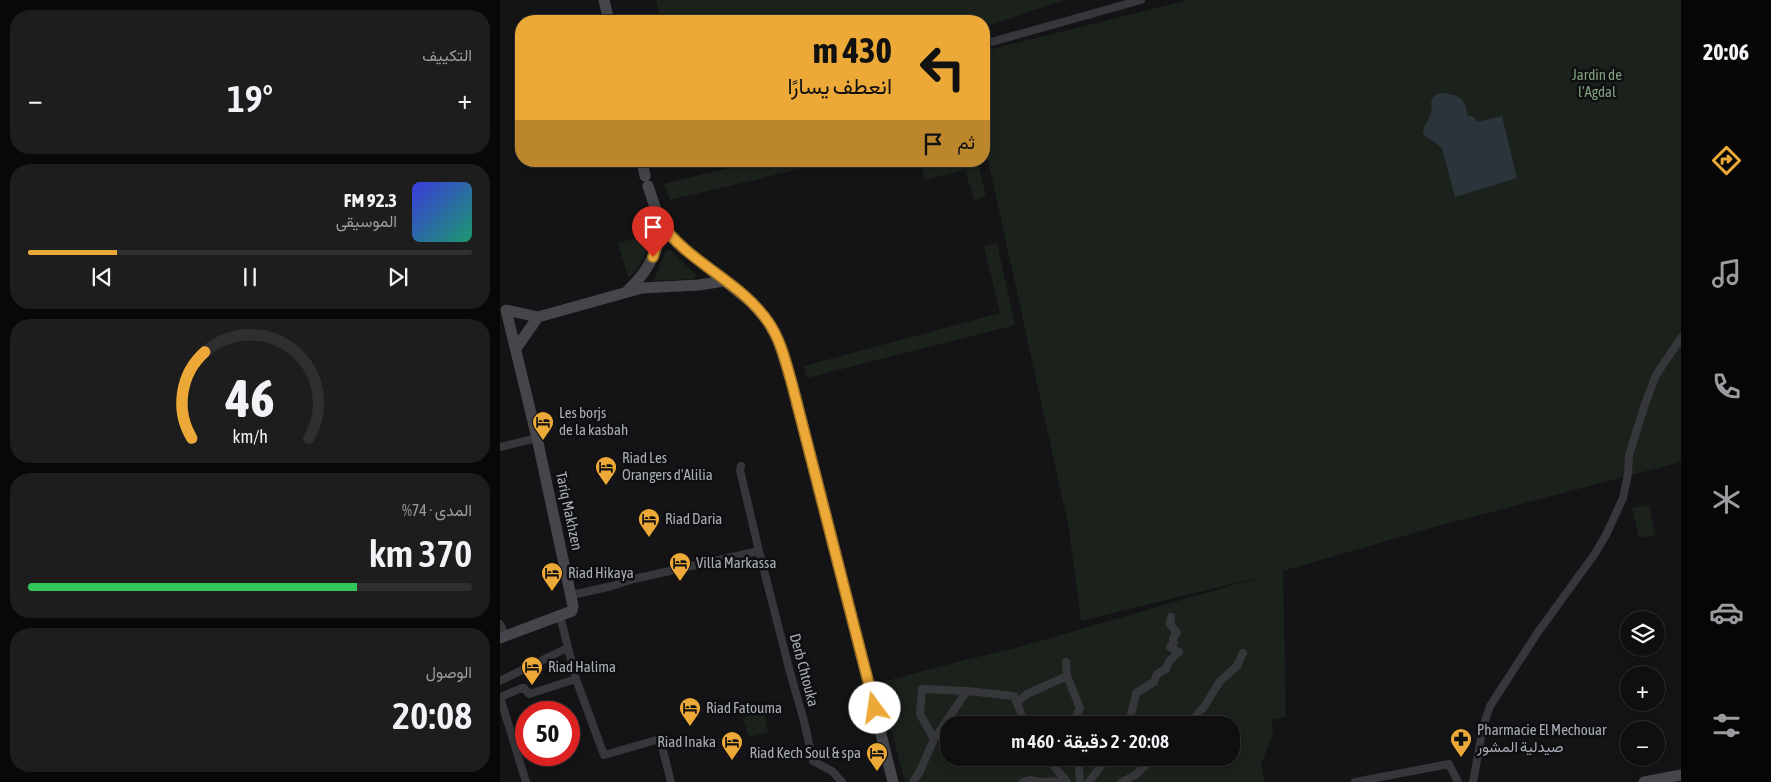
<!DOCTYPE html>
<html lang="ar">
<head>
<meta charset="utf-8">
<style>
	body { margin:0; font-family:"Asap Condensed",Vazirmatn,sans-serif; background:#1d1d1e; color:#f1f3f6; direction:rtl; height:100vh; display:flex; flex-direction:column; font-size:19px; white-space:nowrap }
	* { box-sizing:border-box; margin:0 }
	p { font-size:16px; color:#9b9c9f }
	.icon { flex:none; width:28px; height:28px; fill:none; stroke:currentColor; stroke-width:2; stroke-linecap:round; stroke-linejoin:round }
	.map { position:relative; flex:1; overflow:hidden; direction:ltr }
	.side { display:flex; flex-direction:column; gap:10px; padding:10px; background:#080809; width:500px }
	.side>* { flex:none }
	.guide { position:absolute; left:15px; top:15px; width:475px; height:152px; border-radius:20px; box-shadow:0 2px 8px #0003,0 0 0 1px #2f2f30; direction:rtl; background:#eca937; color:#111; overflow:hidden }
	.fabs { position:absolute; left:1120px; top:611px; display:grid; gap:10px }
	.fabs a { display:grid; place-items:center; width:45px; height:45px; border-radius:50%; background:#0f0f10; box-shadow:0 2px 8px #0003,0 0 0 1px #2f2f30; font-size:25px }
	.speed { position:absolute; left:15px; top:701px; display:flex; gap:10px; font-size:25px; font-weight:700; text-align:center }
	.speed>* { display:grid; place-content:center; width:65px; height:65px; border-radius:50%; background:#0f0f10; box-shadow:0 2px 8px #0003,0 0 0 1px #2f2f30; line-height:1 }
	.speed .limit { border:8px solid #d22; background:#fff; color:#111 }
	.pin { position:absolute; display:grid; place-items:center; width:42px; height:42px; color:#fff; margin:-51px -21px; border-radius:50% 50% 50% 0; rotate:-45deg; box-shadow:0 0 5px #0007 }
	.pin .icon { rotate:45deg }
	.me { position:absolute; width:55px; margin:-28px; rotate:346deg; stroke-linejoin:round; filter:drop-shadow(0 0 4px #0008) }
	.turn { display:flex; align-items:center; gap:18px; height:105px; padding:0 15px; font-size:22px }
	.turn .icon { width:65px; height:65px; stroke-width:2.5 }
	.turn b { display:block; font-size:35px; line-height:42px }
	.then { display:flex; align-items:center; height:48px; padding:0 15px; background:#0003; gap:10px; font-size:19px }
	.big { font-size:38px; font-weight:600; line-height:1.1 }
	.side .tile { flex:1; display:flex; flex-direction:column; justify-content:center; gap:8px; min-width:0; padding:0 18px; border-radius:20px; background:#1d1d1e }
	.side .dial { align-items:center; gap:0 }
	.dial svg { height:130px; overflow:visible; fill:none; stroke:#2f2f30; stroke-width:7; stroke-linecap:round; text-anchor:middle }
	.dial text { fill:#f1f3f6; stroke:none }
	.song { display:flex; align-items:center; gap:15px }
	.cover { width:60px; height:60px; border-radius:8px; background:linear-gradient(135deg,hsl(240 70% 55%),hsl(160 70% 35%)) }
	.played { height:5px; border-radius:2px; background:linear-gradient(90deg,#eca937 20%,#2f2f30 20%) }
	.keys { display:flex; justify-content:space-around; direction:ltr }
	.heat { display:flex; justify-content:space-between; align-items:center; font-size:28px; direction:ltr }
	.charge { height:8px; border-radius:4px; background:linear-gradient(90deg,#34c759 74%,#2f2f30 0) }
	.trip { position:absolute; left:440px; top:716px; width:300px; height:50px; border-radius:20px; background:#0f0f10; box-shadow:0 2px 8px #0003,0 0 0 1px #2f2f30; font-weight:600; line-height:50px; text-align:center; direction:rtl }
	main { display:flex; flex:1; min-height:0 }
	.tab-bar { display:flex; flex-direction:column; width:90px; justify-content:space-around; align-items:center; background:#060606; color:#9b9c9f }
	.tab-bar .icon { width:35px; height:35px }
	.tab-bar .selected { color:#eca937 }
	.tab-bar b { font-size:22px; color:#f1f3f6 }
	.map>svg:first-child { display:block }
	.green { fill:#1b211b; fill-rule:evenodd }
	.water { fill:#2b343a }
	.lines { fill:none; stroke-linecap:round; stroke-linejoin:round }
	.street { stroke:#36373b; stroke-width:8 }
	.secondary { stroke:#44464b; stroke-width:11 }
	.route-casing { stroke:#996e24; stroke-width:12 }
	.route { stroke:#eca937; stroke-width:9 }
	.labels { text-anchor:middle; stroke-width:5; stroke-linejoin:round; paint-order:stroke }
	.park-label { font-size:15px; fill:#7ea07f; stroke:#0f0f11 }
	.poi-label { font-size:15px; fill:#a7acb6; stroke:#0f0f11; text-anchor:start }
	.street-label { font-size:15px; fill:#a7acb6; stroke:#0f0f11 }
</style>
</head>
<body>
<main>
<nav class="tab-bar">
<b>20:06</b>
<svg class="icon selected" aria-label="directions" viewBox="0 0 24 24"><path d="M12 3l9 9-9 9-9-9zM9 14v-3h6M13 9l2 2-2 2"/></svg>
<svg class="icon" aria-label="music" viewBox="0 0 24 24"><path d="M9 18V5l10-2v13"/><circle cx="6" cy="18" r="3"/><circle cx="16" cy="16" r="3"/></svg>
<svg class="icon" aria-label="phone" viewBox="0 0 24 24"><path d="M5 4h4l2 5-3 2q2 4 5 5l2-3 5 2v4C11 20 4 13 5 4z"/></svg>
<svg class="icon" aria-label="climate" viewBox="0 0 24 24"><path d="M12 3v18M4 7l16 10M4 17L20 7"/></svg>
<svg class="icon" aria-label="car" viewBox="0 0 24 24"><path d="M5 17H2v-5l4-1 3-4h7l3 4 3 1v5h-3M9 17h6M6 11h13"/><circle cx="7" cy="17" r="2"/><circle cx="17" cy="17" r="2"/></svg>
<svg class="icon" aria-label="filters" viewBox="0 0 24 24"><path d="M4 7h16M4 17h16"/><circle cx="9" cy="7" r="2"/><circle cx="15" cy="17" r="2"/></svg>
</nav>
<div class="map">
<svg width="1181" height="782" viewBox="0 0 1181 782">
	<rect width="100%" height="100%" fill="#141416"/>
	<path class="green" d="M156,0H565L484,27V21H161Z
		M689,0H1181V462L938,526L783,571L786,717L772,720L773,734L761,765L765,782H405L379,683L457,662L519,647L764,576L581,621L569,529L484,142V51ZM449,725H731V758H449Z
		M256,161H334L170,200L164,184Z
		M420,161H477L486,196L474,200L465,170L425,180Z
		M148,235L150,238C148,249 138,273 128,278L118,243Z
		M497,243L515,325L307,378L304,366L500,313L484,246Z
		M170,250L197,275L194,279L153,281L166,251Z
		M1149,505L1155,535L1139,538L1132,508Z
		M258,711L264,713L268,733L249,737L243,718Z"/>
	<path class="water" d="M940,93C960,95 964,96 968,116H972L978,122L1002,116L1017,178L955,197L942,148L923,134C923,126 927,123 930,116C935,106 925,99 940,93Z"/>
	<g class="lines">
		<path class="street" d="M484,44L641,0
			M0,447L37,438
			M241,466L240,470L259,551L290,672L304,721L313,761L332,771L342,782
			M72,595L112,586L134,579L259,551
			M60,616L76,679L104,755L160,739L171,782
			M0,624L6,636
			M566,662L567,676L580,708L575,718L576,725
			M0,681L67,648
			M518,702L527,694L567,676
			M625,725L631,715L636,693L654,682L657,674L666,669L669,661L679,652L670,647L674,643L673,638L677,633L670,624L671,617
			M687,725L704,707L720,681L737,666L743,653
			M434,739L420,714L422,689L467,691L514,696L526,725
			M547,758L567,782
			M578,758L580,782
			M26,782L0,697L22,688H24L29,694L76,679
			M413,782L420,771L434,739L467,691
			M523,782L530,780L541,782
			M541,782L566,781
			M589,782L607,758
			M622,782L635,775L654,758
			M855,782L949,764L958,782
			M973,782L983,727L990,706L1038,632L1094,555L1106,535L1123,498L1128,474L1129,455L1145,404L1156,375L1181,338"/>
		<path class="secondary" d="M104,0L109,21
			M142,161L145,176
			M148,186L160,222L165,230L187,251L252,303L268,322L278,340L292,384L322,499L393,782
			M128,290C148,272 160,249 160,222
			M17,347L38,317
			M0,638L72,611L73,606L37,438L6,310L38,317L142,288L199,285L224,281
			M1144,782L1181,775"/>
	</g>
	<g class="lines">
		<g class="route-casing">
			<path id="route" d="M153,257L160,233V222C188,263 241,281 269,323C281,341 286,363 292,384L375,708"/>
		</g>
		<use href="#route" class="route"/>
	</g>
	<defs>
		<g id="hotel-pin" transform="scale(1.125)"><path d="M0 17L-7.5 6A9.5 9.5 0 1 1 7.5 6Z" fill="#eca937" stroke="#0f0f11"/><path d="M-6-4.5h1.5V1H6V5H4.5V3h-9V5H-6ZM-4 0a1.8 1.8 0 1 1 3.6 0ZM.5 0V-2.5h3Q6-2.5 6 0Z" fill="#111"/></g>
		<g id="pharmacy-pin" transform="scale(1.125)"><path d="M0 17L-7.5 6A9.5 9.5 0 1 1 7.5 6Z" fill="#eca937" stroke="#0f0f11"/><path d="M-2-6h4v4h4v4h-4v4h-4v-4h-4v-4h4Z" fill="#111"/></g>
	</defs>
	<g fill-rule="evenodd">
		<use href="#hotel-pin" x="43" y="422"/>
		<use href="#hotel-pin" x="106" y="467"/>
		<use href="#hotel-pin" x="149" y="519"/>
		<use href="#hotel-pin" x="180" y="563"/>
		<use href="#hotel-pin" x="52" y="573"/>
		<use href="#hotel-pin" x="32" y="667"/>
		<use href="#hotel-pin" x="190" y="708"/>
		<use href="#pharmacy-pin" x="961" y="739"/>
		<use href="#hotel-pin" x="232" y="742"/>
		<use href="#hotel-pin" x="377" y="753"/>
	</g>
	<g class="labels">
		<g class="park-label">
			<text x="1097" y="80">Jardin de<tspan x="1097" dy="17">l'Agdal</tspan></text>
		</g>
		<g class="poi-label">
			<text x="59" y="418">Les borjs<tspan x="59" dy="17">de la kasbah</tspan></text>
			<text x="122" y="463">Riad Les<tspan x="122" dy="17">Orangers d'Alilia</tspan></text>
			<text x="165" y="524">Riad Daria</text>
			<text x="196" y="568">Villa Markassa</text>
			<text x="68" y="578">Riad Hikaya</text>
			<text x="48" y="672">Riad Halima</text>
			<text x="206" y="713">Riad Fatouma</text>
			<text x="977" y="735">Pharmacie El Mechouar<tspan x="977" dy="17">صيدلية المشور</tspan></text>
			<text x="216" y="747" text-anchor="end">Riad Inaka</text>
			<text x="361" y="758" text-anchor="end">Riad Kech Soul &amp; spa</text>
		</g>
		<g class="street-label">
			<text transform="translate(69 511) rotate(78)" y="5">Tariq Makhzen</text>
			<text transform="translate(304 670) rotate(75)" y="5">Derb Chtouka</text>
		</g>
	</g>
</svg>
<div class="fabs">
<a><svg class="icon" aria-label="layers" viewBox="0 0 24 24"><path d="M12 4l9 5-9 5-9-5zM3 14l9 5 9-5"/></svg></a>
<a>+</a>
<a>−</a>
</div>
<div class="speed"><div class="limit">50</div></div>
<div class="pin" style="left:153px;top:257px;background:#d93025"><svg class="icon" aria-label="arrive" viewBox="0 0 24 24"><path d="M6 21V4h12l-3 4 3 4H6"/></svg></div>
<svg class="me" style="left:375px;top:708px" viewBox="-20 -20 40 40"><circle r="19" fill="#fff"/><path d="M0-13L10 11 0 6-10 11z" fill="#eca937"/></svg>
<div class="trip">20:08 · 2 دقيقة · 460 m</div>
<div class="guide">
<div class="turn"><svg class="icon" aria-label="left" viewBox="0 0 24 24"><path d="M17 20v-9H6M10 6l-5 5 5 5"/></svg><div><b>430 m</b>انعطف يسارًا</div></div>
<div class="then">ثم<svg class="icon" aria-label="arrive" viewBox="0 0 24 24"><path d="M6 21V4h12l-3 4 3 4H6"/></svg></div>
</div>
</div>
<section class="side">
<div class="tile"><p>التكييف</p>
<div class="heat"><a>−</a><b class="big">19°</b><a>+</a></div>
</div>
<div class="tile">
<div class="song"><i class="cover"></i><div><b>92.3 FM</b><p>الموسيقى</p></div></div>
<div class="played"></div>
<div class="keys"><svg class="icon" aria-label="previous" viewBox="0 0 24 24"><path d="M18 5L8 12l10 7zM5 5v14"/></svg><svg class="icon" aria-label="pause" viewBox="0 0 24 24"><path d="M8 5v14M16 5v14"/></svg><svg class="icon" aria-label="next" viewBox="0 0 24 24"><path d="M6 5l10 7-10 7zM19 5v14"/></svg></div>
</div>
<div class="tile dial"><svg viewBox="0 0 100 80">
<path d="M14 69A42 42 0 1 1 86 69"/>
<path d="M14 69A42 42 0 0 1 22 16" stroke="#eca937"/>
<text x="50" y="56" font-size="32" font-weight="700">46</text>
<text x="50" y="72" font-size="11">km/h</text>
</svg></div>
<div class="tile"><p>المدى · 74%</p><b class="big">370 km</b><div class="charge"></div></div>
<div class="tile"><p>الوصول</p><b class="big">20:08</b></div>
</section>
</main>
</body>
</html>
